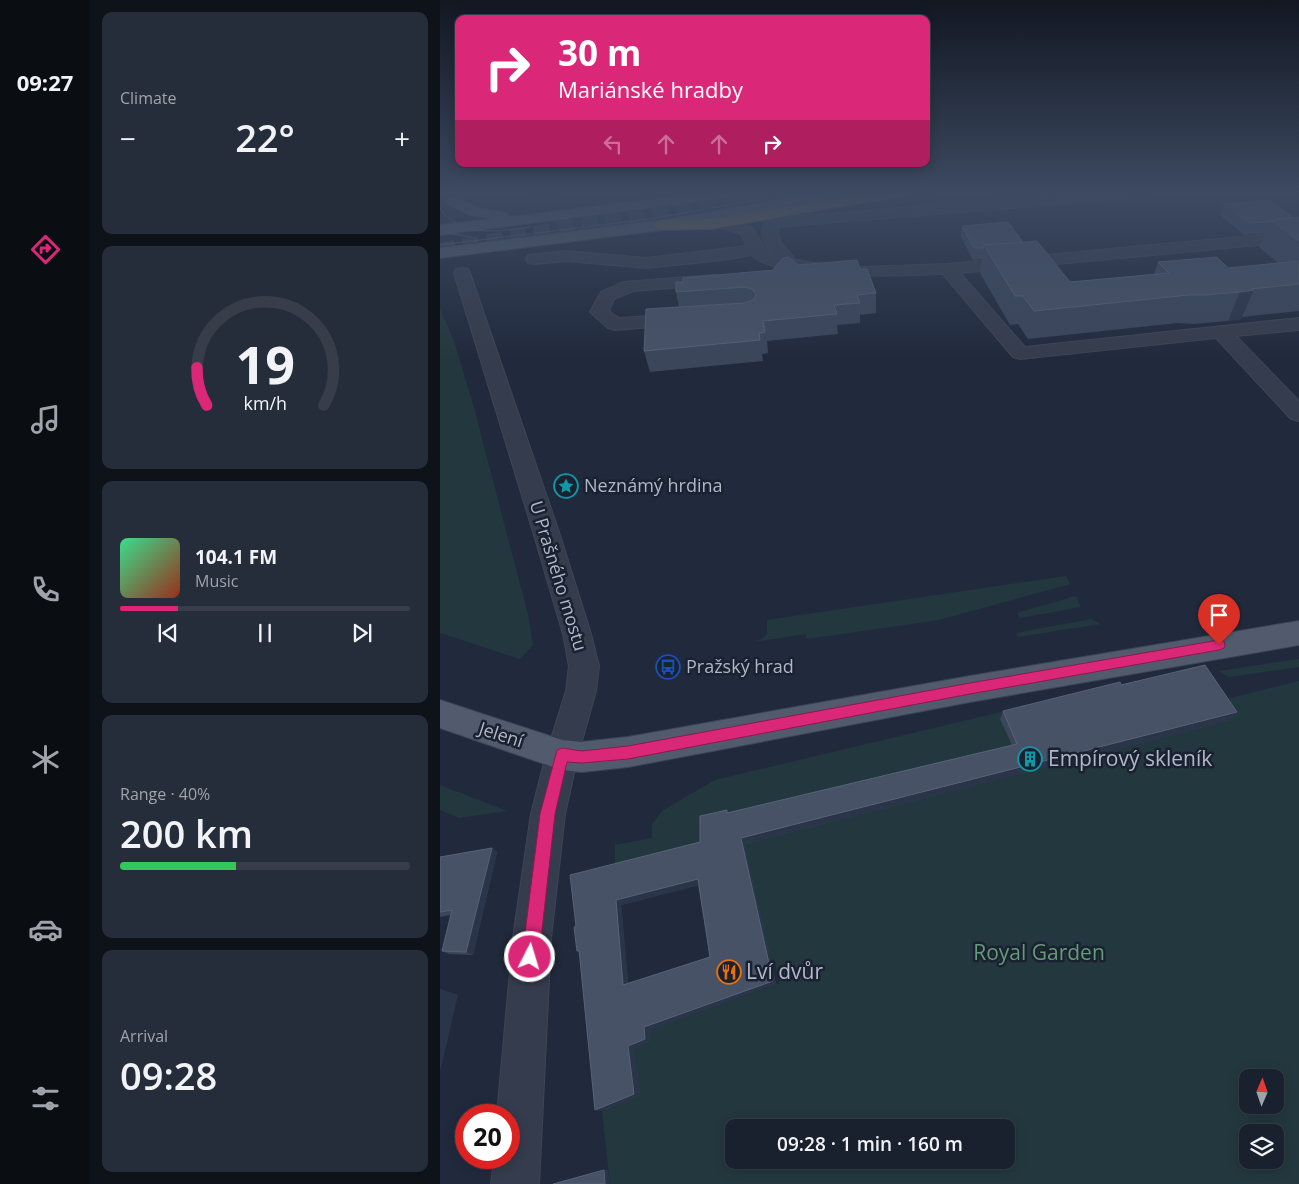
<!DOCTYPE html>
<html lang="en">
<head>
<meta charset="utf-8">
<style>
	body { margin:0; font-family:"Open Sans",sans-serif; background:#262d3a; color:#f1f3f6; height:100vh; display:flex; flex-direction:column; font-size:19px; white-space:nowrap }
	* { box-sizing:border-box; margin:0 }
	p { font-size:16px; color:#9fa3aa }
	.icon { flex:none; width:28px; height:28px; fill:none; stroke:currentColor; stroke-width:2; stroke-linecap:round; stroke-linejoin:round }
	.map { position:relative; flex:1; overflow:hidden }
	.side { display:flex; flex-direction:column; gap:12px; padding:12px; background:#0e1219; width:350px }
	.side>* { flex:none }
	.top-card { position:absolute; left:15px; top:15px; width:475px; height:152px; border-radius:10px; box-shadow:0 2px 12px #0003,0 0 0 1px #373e4a; background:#db2777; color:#fff; overflow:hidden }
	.needle { width:32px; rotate:2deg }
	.fabs { position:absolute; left:799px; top:1069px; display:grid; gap:10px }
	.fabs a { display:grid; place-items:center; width:45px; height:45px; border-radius:10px; background:#19202e; box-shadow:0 2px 12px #0003,0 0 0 1px #373e4a; font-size:25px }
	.speed { position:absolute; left:15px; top:1104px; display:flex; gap:10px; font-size:25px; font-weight:700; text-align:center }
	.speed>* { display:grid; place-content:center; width:65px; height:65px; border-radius:50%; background:#19202e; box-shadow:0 2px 12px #0003,0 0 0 1px #373e4a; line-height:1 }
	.speed .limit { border:8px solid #d22; background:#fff; color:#111 }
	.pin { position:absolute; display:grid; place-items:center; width:42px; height:42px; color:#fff; margin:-51px -21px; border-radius:50% 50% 50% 0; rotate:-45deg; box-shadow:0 0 5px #0007 }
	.pin .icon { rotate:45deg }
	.me { position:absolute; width:55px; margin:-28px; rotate:5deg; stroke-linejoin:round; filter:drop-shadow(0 0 4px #0008) }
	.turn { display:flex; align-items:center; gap:18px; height:105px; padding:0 20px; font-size:22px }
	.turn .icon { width:65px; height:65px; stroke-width:2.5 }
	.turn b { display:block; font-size:35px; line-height:42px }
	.lanes { display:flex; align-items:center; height:48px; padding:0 20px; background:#0003; justify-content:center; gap:25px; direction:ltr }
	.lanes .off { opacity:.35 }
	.big { font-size:38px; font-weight:600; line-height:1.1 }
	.side .card { flex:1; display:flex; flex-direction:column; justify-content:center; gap:8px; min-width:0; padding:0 18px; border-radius:10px; background:#262d3a }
	.side .dial { align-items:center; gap:0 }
	.dial svg { height:130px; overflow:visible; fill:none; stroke:#373e4a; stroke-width:7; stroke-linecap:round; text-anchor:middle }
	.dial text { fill:#f1f3f6; stroke:none }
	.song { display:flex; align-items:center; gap:15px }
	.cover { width:60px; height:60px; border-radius:8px; background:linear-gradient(135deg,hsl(150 70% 55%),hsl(10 70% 35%)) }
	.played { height:5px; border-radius:2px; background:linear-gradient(90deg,#db2777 20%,#373e4a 20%) }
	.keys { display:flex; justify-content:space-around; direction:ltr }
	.heat { display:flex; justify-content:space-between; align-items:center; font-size:28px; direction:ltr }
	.charge { height:8px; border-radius:4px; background:linear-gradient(90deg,#34c759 40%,#373e4a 0) }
	.trip { position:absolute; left:285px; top:1119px; width:290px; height:50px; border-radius:10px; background:#19202e; box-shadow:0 2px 12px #0003,0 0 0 1px #373e4a; font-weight:600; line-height:50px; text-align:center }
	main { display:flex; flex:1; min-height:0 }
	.tabs { display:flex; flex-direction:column; width:90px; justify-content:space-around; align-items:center; background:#0a0d12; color:#9fa3aa }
	.tabs .icon { width:35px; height:35px }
	.tabs .current { color:#db2777 }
	.tabs b { font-size:22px; color:#f1f3f6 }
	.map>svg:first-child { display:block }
	.green { fill:#23383e; fill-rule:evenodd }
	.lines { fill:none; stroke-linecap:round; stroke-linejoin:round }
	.highway-tunnel { stroke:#363f52; stroke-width:16; stroke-dasharray:16 8; stroke-linecap:butt }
	.minor-casing { stroke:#3e4555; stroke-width:2 }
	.major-casing { stroke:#3e4555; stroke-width:2 }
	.highway-casing { stroke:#3d4454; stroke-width:2 }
	.minor { fill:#353c4d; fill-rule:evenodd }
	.major { fill:#525b6d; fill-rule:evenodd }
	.highway { fill:#736951; fill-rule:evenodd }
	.tram { stroke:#566074; stroke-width:1 }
	.wall { fill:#3b465b; fill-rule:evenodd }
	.shaded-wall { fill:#2b354a }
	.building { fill:#475267; stroke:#586276; fill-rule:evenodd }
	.route { fill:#db2777; stroke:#8e194d }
	.labels { text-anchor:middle; stroke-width:5; stroke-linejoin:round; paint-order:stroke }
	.poi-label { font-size:18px; fill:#b0b7c8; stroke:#1a2131; text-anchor:start }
	.street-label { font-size:18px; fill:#b0b7c8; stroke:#1a2131 }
	.near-poi-label { font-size:21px; fill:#b0b7c8; stroke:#1a2131; text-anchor:start }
	.near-park-label { font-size:21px; fill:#659b76; stroke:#1a2131 }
</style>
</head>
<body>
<main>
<nav class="tabs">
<b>09:27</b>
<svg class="icon current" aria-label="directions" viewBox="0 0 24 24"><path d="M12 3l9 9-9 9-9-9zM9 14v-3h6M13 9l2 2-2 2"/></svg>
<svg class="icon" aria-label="music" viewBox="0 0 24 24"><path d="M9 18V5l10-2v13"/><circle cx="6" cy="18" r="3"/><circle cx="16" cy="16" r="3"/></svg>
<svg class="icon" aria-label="phone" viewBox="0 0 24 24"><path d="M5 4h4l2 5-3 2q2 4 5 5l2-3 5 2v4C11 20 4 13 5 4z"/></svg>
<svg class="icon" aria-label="climate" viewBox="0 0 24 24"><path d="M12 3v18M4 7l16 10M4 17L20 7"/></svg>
<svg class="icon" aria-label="car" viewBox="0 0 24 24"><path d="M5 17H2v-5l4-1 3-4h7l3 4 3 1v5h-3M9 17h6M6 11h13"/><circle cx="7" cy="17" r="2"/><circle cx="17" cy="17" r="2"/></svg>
<svg class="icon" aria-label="filters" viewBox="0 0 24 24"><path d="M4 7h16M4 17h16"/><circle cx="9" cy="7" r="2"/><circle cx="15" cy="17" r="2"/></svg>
</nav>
<section class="side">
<div class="card"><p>Climate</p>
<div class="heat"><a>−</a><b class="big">22°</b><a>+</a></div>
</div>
<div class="card dial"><svg viewBox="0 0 100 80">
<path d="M14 69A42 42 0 1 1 86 69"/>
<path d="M14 69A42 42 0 0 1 8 46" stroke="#db2777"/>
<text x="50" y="56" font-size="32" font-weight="700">19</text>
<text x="50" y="72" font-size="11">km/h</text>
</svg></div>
<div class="card">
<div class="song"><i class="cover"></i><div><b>104.1 FM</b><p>Music</p></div></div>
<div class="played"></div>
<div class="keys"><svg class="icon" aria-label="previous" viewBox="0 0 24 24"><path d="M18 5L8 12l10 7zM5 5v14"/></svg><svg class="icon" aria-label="pause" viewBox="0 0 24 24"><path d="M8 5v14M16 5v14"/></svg><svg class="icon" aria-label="next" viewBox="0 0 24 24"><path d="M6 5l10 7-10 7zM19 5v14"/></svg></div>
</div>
<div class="card"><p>Range · 40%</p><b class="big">200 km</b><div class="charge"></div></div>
<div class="card"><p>Arrival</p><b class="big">09:28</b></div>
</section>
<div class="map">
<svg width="859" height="1184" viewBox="0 0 859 1184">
	<rect width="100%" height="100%" fill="#212a3d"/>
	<path class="green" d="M70,192H185C163,194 83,208 70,192Z
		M317,192H384L256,215L112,235V220L254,202Z
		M498,192H599L453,202Z
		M633,192H682L438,211L437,208Z
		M754,192H793L442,219L441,216Z
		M0,309L14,341L34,408L88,615L93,645L80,659L0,633Z
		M626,576L630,584L499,620L367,639L366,634L313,642L322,639L327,634V620Z
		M636,596L641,607L580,618L577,613Z
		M651,619L661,624L578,637L576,633Z
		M859,659V667L789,677L779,671Z
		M859,681V1184H170L162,1111L200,1095L194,1048L211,1041L209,1030L340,983L334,959L330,960L303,840L323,839L791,720L778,701ZM808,1078H835V1105H808ZM294,1128H566V1160H294ZM808,1132H835V1160H808Z
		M574,709V751L264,848L175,869V845L212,838V824L223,810L275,780Z
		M0,785L67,811L19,818L0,810Z"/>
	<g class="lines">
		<path class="highway-tunnel" d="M0,251L323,192"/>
		<g class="minor-casing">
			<path id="minor" d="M665,192H723L721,195L716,196L338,227L340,242L356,260L387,265L426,267L508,264L853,232L859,234V244L852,242L520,273L585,347L859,318V330L796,336L859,401V421L851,419L776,338L580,359L573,357L503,274C451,276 403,278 351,269C339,267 321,265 312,255L283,260L206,268L127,261L94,264L88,263L86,259L88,255L127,251L206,258L307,246L301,234L276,226L273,223L276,220L281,218L313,228L326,251L331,253C324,244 318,233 325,223L334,218Z
				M22,268L28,269L30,273L120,535L151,634L159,666L156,691L138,755L125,814L111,938L99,1184H51L54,1158H69V1115H57L73,938L91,814L106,755L126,691L129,666L123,634L94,535L14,273L16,269Z
				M274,275L280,276L283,280L280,284L193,291L174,299L169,311L179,318L242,314L249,316L251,320L249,324L175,330L168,328L150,312L161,292L184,282Z"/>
		</g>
		<g class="major-casing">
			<path id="major" d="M272,192H306L304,195L299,196L0,235V225L52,219L30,215L8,204L6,201L8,198H18L39,208L67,213L69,217Z
				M382,192H411L409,195L404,196L222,230L0,258V248L222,220Z
				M859,621V645L530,702L188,767L142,772L122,770L0,728V700L122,740L142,742L188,737L530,676Z"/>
		</g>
		<g class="highway-casing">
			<path id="highway" d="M439,192H470L468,195L463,196L272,229L222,230L217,228L214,225L217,222L222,220L272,219Z"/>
		</g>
		<use href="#minor" class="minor"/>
		<use href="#major" class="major"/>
		<use href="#highway" class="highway"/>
		<path class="tram" d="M0,208C21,239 57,231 90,227
			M0,228L12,234L31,237
			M0,245L210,219L363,192"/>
	</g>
	<path class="wall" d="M784,204L854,218L859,217V311L802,317L801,319L788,321L754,324L738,323L588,339L578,324L570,325L540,273L542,259L533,260L521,237L522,226L583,242L630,282L714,275L718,262L788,268L838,263L819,247L825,233L804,235L780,215Z
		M358,265L420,269L436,293V313L420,315V323L397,325L398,334L327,341L328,353L322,354L323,361L210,372L204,351L239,307L236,292Z
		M681,685L791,720L304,844L336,984L209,1030L211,1041L194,1048L200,1095L162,1111L139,952L137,951L136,926L260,842L288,813L572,745L560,719L563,711ZM258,885L270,957L188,984L181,905Z
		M52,848L57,852L33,955L9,954L2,951L11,915L0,917V857Z"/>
	<path class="shaded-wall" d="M814,290L801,319L788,321L800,292Z
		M797,712L791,720L304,844L336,984L209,1030L211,1041L194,1048L200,1095L162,1111L155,1110L188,1046L204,1027L333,981L301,838Z
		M52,848L57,852L33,955L26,952Z
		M258,879L261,885L181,905L189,989L183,985L176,900Z
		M0,989L18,995L0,1072Z
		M164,1170H168L170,1184H165Z"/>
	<path class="building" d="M830,200L854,218L831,220L830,222L809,223L784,204Z
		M859,217V241L831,220Z
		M568,222L583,242L544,245L543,248H534L522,226Z
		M597,241L630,282L729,273L718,262L777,257L788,268L859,261V284L812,289L814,290L800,292L766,295H749L594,311L583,296H575L544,245Z
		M349,257L358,265L417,260L420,269H427L436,293L417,295L420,303L394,305L397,314L323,321L325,332L319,333L320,340L204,351L206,309L305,303L313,300L316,295L313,290L305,287L236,292V282H243V278L334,270V268L343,258Z
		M765,665L797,712L301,838L333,981L204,1027L205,1039L188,1046L194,1094L155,1110L139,950L137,951L134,927L136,926L130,875L260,842V816L287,810V813L577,744L563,711L680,682L681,685ZM258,879L270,957L183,985L176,900Z
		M52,848L26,952L2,951L12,910L0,912V857Z
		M164,1170L165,1184H113Z"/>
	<linearGradient id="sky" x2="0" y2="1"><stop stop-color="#121722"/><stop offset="0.54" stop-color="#3d4a62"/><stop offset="1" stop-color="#3d4a62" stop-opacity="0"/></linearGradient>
	<rect width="859" height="358" fill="url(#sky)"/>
	<path class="route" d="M779,640L784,641L785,645L784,648L779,650L530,694L188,759L142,763L127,762L115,814L99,957L96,963L90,965L85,963L82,957L100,814L117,750L122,748L142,751L188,746L530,683Z"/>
	<defs>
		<g id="sight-ring" transform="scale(1.25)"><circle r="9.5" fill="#1a2131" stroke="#0f9aa8" stroke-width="1.5"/><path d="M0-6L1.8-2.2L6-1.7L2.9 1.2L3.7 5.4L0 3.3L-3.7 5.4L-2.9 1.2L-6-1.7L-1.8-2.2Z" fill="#0f9aa8"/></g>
		<g id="bus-ring" transform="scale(1.25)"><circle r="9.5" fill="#1a2131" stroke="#1a4fb4" stroke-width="1.5"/><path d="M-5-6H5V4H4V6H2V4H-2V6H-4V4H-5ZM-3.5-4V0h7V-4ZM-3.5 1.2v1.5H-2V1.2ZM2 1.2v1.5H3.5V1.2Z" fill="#1a4fb4"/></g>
		<g id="building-ring" transform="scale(1.25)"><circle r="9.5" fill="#1a2131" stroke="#0f9aa8" stroke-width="1.5"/><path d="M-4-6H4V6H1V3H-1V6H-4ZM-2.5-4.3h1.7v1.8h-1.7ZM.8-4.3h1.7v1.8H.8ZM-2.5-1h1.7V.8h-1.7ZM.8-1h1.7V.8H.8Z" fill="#0f9aa8"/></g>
		<g id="restaurant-ring" transform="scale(1.25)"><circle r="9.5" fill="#1a2131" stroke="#e8710a" stroke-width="1.5"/><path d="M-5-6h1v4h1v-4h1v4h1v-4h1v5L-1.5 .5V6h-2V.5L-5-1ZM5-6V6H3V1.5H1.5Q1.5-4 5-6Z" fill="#e8710a"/></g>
	</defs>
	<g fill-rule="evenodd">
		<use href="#sight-ring" x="126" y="486"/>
		<use href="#bus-ring" x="228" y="667"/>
		<use href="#building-ring" x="590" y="759"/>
		<use href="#restaurant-ring" x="289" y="972"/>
	</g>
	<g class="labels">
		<g class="poi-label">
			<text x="144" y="492">Neznámý hrdina</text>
			<text x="246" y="673">Pražský hrad</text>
		</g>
		<g class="street-label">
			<text transform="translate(118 576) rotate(73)" y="6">U Prašného mostu</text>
			<text transform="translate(61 735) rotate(18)" y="6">Jelení</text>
		</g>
		<g class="near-poi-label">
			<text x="608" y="766">Empírový skleník</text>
			<text x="306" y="979">Lví dvůr</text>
		</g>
		<g class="near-park-label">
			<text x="599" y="960">Royal Garden</text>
		</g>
	</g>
</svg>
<div class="fabs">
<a><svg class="needle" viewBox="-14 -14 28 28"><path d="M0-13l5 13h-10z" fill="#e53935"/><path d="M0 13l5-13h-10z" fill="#9fa3aa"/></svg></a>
<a><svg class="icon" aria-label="layers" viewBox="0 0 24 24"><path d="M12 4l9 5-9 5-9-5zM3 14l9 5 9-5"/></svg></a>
</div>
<div class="speed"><div class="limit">20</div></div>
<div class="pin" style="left:779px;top:645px;background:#d93025"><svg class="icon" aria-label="arrive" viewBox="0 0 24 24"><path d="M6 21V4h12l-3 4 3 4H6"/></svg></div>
<svg class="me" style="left:90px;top:957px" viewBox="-20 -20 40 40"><circle r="17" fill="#db2777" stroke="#fff" stroke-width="3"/><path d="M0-11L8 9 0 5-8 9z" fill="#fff"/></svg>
<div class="trip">09:28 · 1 min · 160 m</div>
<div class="top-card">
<div class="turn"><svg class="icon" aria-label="right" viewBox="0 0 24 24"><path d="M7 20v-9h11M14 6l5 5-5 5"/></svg><div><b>30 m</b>Mariánské hradby</div></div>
<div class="lanes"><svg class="icon off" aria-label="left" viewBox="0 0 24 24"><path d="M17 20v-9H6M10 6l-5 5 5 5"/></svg><svg class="icon off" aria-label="ahead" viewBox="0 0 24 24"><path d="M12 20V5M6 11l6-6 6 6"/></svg><svg class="icon off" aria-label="ahead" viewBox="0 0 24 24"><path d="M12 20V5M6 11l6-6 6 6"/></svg><svg class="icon" aria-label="right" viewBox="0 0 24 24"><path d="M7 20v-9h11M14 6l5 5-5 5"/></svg></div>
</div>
</div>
</main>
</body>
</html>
